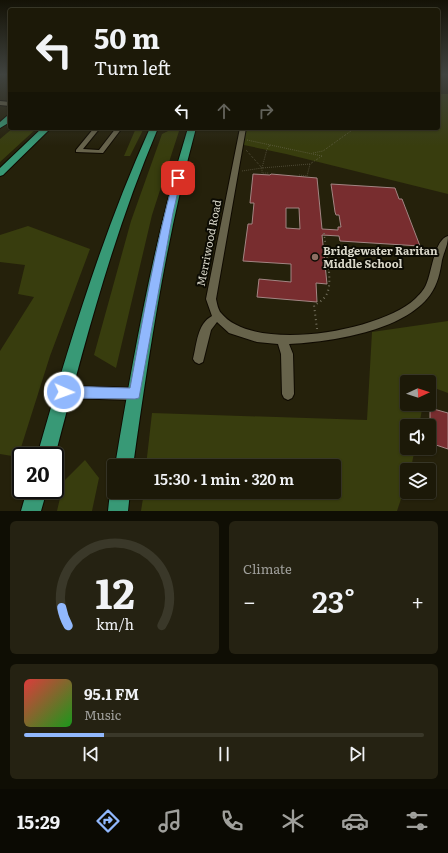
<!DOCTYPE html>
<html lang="en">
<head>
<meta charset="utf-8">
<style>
	body { margin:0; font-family:Literata,serif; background:#252212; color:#f1f3f6; height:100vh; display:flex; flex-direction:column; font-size:15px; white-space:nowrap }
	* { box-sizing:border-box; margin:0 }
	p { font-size:13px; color:#a0a09c }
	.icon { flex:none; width:22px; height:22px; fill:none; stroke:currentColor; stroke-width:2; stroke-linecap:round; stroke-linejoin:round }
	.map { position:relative; height:511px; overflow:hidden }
	.details { display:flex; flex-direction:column; gap:10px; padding:10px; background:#0f0e04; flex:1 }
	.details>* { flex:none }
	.hud { position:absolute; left:8px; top:8px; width:432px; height:122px; border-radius:4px; box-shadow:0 1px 3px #0004,0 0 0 1px #3a3829; background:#1c1908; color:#f1f3f6; overflow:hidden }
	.needle { width:26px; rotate:87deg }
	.tools { position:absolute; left:400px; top:375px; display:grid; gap:8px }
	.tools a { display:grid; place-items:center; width:36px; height:36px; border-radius:4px; background:#1c1908; box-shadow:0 1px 3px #0004,0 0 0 1px #3a3829; font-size:20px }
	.speed { position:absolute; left:12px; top:447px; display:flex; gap:8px; font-size:20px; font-weight:700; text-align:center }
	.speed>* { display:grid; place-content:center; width:52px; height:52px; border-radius:50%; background:#1c1908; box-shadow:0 1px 3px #0004,0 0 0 1px #3a3829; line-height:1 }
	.speed .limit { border:2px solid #111; border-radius:6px; background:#fff; color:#111 }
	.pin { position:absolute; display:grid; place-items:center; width:34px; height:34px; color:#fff; margin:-17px; border-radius:8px; box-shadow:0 2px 6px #0006 }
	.me { position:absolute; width:44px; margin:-22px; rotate:92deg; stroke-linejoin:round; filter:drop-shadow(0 0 3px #0008) }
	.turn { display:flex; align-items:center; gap:14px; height:84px; padding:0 20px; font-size:18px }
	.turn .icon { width:52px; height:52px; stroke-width:2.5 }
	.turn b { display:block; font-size:28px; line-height:34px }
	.lanes { display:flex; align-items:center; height:38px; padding:0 20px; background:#0003; justify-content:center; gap:20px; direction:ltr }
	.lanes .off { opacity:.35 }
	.big { font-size:30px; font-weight:600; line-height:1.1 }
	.details .widget { flex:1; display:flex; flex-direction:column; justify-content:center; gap:6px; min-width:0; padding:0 14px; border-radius:6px; background:#252212 }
	.details .dial { align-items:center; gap:0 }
	.dial svg { height:104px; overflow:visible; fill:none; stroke:#3a3829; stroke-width:7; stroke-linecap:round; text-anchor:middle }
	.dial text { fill:#f1f3f6; stroke:none }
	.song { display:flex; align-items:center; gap:12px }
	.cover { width:48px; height:48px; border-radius:6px; background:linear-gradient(135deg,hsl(0 70% 55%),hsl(120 70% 35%)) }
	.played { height:4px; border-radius:2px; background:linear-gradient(90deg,#91b8fd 20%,#3a3829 20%) }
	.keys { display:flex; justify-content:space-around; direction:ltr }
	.heat { display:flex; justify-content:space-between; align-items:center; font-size:22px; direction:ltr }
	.details .tiles { flex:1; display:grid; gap:10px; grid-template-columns:1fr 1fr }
	.widget:last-child { grid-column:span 2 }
	.trip { position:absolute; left:107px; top:459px; width:234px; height:40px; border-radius:4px; background:#1c1908; box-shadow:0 1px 3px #0004,0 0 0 1px #3a3829; font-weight:600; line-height:40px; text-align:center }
	.dock { display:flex; height:64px; justify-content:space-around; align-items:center; background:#0b0a03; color:#a0a09c }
	.dock .icon { width:28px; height:28px }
	.dock .current { color:#91b8fd }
	.dock b { font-size:18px; color:#f1f3f6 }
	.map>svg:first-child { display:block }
	.green { fill:#383d0e }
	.building { fill:#782d2f; stroke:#a28583; fill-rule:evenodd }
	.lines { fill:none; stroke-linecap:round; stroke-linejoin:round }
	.minor-casing { stroke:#0f0a00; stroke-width:2 }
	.highway-casing { stroke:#0f0a00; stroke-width:2 }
	.path-far2 { stroke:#767260; stroke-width:1; stroke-dasharray:0.5 1.5; stroke-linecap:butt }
	.path-far1 { stroke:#767260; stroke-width:1.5; stroke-dasharray:1 3; stroke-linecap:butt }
	.path { stroke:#767260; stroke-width:2; stroke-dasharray:1 3.5; stroke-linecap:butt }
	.minor { fill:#67634b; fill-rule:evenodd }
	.highway { fill:#389976; fill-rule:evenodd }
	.route { fill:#91b8fd; stroke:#5e78a4 }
	.education-dot { fill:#8d6e63; stroke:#0c0b03; stroke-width:1.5 }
	.labels { text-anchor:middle; stroke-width:4; stroke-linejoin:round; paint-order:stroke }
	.street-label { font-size:11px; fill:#d8d6c8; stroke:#0c0b03 }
	.poi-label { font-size:11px; font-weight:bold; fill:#d8d6c8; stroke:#0c0b03; text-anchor:start }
</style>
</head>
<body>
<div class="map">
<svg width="448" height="511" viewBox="0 0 448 511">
	<rect width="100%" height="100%" fill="#25210b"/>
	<path class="green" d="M438,94H448V194L286,154L239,144L243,128H438Z
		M13,128H37L0,162V139Z
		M136,128H144L130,156H124Z
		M171,128H180L152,215L116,368L94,355L131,221L162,134L172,129Z
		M28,226L90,249L50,356L18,457L0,454V351L34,297L18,294L25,265L0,262V235Z
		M448,321V393L429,386V382H407V404H423L419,426H407V448H415L411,468V470H407V481L397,511H141L144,492H334V466H146L152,413L367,420L372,332Z
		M85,460L99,478L92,511H57L64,481Z"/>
	<path class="building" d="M253,174L270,175L271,174L317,178L322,229L338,230V227H341L339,215H336L335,212L331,184L395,188L399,199H402L420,246L340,241L339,236L322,235L327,284L316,283L317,302L257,297L259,279L291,282V264L243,261L248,224H252L254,203H250ZM286,208H299L300,229L286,228Z
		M430,408L448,413V449L430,443Z"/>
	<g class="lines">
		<g class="minor-casing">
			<path id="minor" d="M0,101L10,102V106L0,105Z
				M94,128H100L83,149L99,150L116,128H122L103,153L76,152V150Z
				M240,128H246L216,299C217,303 218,310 221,313C254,354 381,331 415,299C419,295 424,290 426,285C432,272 434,240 448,236C448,245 444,252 442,260C440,272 438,284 430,295C404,331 331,342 289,344L293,354L294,394L292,398L288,400L284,398L282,394L281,354L278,344L257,342L229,333L217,322L211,330L203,362L199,364L195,362L193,359C197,344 197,324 212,316L206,299Z
				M64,386L135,388L139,390L141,394L139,398L135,400L64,398L60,396L58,392L60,388Z"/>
		</g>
		<g class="highway-casing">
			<path id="highway" d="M7,116H10V122L0,128V122Z
				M42,128H51L3,175L0,176V168Z
				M150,128H158C113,234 84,345 55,456H37C69,344 102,234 150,128Z
				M188,128H196C166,239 149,352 133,466H115C134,352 154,239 188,128Z
				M113,485L114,492H130L128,511H108L110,492Z
				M27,490H47L41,511H21Z"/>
		</g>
		<path class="path-far2" d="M247,140L322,156
			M270,145L267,149L262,168L310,164L322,156
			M246,150L262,168V173H269
			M313,153L323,151L355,128
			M242,171L262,168
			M299,175L307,176L310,164"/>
		<path class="path-far1" d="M324,233L329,272"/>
		<path class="path" d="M317,329L314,305C330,298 330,287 329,271"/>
		<use href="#minor" class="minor"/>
		<use href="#highway" class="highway"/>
	</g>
	<linearGradient id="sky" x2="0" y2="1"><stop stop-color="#141206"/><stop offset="0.51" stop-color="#40433f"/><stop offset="1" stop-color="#40433f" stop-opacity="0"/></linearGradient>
	<rect width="448" height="146" fill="url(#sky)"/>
	<path class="route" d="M178,176L181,178L173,213L139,398L135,399L64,398L59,396L57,392L59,388L64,386L130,388C143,318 155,247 174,178Z"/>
	<circle class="education-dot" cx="315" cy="257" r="4"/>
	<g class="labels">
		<g class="street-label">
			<text transform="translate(209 243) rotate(-79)" y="4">Merriwood Road</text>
		</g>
		<g class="poi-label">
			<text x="323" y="255">Bridgewater Raritan<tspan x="323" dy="13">Middle School</tspan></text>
		</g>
	</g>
</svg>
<div class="tools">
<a><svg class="needle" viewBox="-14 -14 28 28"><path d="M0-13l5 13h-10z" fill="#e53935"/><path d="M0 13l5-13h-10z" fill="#a0a09c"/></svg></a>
<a><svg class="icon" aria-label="sound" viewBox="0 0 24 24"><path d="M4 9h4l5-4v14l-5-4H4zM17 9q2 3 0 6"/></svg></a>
<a><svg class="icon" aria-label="layers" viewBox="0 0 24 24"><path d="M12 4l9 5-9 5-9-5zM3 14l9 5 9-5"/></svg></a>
</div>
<div class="speed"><div class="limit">20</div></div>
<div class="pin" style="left:178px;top:178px;background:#d93025"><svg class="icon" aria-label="arrive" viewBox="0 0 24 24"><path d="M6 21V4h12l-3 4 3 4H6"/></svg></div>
<svg class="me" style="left:64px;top:392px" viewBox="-20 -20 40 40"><circle r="17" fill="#91b8fd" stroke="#fff" stroke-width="3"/><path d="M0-11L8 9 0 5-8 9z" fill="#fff"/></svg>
<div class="trip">15:30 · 1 min · 320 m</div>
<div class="hud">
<div class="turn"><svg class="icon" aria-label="left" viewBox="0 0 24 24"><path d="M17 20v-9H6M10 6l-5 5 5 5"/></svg><div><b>50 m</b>Turn left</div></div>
<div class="lanes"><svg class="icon" aria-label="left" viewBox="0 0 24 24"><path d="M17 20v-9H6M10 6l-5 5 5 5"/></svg><svg class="icon off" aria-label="ahead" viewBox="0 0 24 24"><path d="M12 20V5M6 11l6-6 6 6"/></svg><svg class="icon off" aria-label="right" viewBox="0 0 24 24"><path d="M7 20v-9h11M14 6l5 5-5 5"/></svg></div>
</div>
</div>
<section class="details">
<div class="tiles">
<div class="widget dial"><svg viewBox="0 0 100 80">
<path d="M14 69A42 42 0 1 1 86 69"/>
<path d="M14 69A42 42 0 0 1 9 55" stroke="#91b8fd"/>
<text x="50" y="56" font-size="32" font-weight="700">12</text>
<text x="50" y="72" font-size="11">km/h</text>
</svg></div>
<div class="widget"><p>Climate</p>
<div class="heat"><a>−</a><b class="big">23°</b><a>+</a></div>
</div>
<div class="widget">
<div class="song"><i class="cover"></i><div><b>95.1 FM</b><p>Music</p></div></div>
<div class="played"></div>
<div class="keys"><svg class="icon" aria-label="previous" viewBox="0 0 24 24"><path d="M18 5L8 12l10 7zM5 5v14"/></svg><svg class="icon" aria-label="pause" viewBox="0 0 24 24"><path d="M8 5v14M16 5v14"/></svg><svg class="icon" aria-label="next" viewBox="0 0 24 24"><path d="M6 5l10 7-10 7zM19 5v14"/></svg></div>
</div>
</div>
</section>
<nav class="dock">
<b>15:29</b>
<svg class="icon current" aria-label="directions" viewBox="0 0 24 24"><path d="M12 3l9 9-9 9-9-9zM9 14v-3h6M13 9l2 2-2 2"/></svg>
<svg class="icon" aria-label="music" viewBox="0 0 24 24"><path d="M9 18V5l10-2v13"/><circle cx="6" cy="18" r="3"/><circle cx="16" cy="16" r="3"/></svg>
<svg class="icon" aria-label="phone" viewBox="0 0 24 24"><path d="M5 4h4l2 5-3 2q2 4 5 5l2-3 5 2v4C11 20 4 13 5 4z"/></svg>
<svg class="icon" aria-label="climate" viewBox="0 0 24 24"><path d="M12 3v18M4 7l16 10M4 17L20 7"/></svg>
<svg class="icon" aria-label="car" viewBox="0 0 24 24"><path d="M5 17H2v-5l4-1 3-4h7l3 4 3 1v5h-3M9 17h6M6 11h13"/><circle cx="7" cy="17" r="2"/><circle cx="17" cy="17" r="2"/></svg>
<svg class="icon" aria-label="filters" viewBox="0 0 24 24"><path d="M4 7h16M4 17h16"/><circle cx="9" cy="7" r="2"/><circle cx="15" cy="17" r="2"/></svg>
</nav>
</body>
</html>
